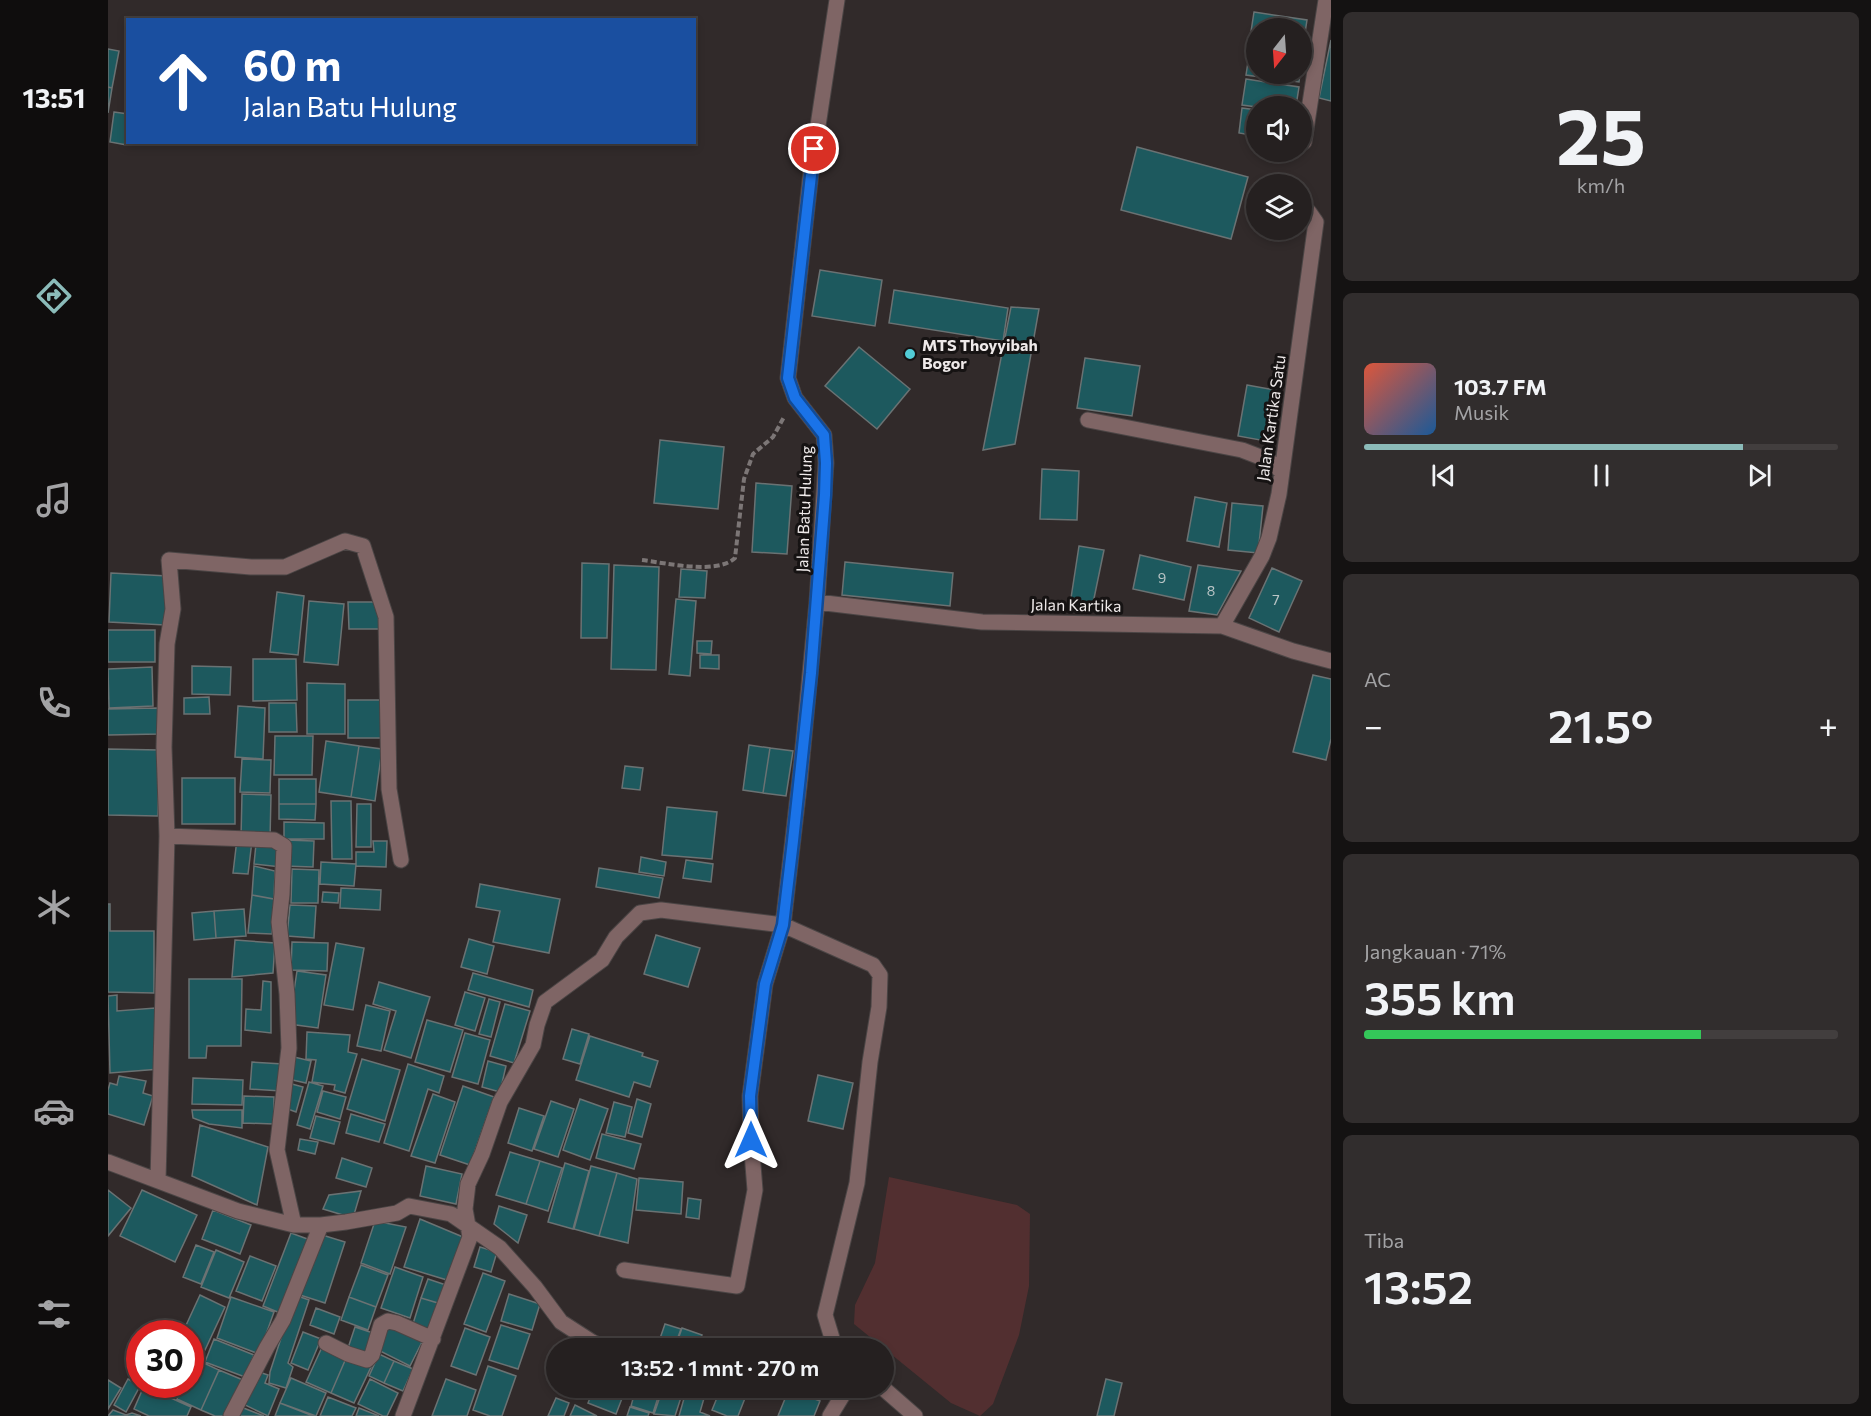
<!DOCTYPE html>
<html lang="id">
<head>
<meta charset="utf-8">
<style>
	body { margin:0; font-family:Commissioner,sans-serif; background:#312d2d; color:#f1f3f6; height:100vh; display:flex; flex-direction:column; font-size:22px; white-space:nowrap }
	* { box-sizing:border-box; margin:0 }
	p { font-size:20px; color:#a3a3a5 }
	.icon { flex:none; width:33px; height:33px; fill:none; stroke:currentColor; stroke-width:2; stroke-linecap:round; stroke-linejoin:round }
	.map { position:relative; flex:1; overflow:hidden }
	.sheet { display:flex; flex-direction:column; gap:12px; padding:12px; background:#141212; width:540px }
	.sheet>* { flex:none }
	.banner { position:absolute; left:18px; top:18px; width:570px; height:126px; border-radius:0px; box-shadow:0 3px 9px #0003,0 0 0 2px #423e3e; background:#1a4fa0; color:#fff; overflow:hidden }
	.needle { width:39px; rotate:197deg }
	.tools { position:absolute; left:1138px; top:18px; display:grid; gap:12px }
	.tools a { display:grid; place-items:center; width:66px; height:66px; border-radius:50%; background:#252020; box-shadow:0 3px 9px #0003,0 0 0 2px #423e3e; font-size:30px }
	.speed { position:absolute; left:18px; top:1320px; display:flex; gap:12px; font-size:30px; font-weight:700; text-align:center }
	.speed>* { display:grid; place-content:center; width:78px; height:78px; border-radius:50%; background:#252020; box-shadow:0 3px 9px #0003,0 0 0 2px #423e3e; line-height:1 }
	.speed .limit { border:9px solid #d22; background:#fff; color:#111 }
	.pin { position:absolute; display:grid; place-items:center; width:51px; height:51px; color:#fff; margin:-26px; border:3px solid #fff; border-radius:50%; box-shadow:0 2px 6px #0007 }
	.me { position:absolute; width:66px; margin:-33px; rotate:0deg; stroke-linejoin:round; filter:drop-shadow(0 0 4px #0008) }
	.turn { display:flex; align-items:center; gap:21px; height:126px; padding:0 18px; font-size:27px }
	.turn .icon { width:78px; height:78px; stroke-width:2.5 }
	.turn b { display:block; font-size:42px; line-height:51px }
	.big { font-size:45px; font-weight:600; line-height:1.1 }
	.sheet .card { flex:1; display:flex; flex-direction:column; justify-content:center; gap:9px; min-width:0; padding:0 21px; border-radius:9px; background:#312d2d }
	.sheet .dial { align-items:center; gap:0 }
	.dial b { font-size:78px; line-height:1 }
	.song { display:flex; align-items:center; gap:18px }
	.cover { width:72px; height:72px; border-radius:9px; background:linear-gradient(135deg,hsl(10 70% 55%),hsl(210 70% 35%)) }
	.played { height:6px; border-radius:3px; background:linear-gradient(90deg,#8bbbb9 80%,#423e3e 80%) }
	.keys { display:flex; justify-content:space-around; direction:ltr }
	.heat { display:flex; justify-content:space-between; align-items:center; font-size:33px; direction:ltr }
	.charge { height:9px; border-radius:4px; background:linear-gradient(90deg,#34c759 71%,#423e3e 0) }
	.trip { position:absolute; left:438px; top:1338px; width:348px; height:60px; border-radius:30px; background:#252020; box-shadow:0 3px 9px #0003,0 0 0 2px #423e3e; font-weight:600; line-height:60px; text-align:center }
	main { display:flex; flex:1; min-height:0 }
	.menu { display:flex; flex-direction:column; width:108px; justify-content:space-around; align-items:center; background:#0f0d0d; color:#a3a3a5 }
	.menu .icon { width:42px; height:42px }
	.menu .active { color:#8bbbb9 }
	.menu b { font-size:27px; color:#f1f3f6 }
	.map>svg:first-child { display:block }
	.green { fill:#522f30 }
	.building { fill:#1d595e; stroke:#6a7273; stroke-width:1.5 }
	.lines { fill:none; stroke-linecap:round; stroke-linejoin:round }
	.minor-casing { stroke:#4b4545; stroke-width:17 }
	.path { stroke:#7c7676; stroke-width:4; stroke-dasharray:6 3; stroke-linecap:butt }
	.minor { stroke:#7f6565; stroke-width:15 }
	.route-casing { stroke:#114b97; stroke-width:15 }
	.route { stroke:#1a73e8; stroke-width:10 }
	.poi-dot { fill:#52ccd6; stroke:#161313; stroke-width:2 }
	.labels { text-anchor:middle; stroke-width:6; stroke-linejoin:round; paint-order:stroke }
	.number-label { font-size:14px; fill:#bac5c6 }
	.poi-label { font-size:16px; font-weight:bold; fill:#eee9e9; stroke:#161313; text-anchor:start }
	.street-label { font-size:16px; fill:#eee9e9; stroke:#161313 }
</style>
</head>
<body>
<main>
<nav class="menu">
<b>13:51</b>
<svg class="icon active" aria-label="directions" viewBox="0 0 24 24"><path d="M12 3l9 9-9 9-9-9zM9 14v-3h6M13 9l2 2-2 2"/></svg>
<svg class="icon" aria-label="music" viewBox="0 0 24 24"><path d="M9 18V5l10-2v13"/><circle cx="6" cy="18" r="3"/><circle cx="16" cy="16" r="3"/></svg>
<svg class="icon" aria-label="phone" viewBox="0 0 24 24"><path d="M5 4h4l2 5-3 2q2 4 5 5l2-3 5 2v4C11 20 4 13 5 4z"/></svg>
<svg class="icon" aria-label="climate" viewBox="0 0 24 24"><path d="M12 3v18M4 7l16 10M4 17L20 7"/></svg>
<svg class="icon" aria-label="car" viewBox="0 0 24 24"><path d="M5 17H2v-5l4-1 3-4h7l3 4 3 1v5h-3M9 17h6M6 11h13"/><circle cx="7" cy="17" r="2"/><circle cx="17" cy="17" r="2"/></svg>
<svg class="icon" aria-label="filters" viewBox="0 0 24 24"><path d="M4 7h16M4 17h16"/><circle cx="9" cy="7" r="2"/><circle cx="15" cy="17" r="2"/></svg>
</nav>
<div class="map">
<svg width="1223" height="1416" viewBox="0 0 1223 1416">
	<rect width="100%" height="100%" fill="#312a2a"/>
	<path class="green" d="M781,1177L909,1205L922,1214L921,1286L911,1335L885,1404L872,1416L843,1403L746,1324L747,1305L767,1263Z"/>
	<path class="building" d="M1146,12L1199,20L1195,46L1194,28H1149V39L1142,38Z
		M1223,40V101L1211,98Z
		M0,49L11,51L4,88L0,87Z
		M1142,49L1149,50V74H1192L1191,82L1138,75Z
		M1138,79L1191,87L1188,106L1149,107L1134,105Z
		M0,87L4,88L0,113Z
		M1134,108L1149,110V136L1131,133Z
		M6,112L20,114L19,145L2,142Z
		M1029,147L1140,177L1123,239L1013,210Z
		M712,270L774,280L767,326L704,316Z
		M786,290L900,308L895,341L781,323Z
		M903,307L931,309L907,444L875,450Z
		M751,347L802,389L769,429L717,386Z
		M977,358L1032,366L1024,416L969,408Z
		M1139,385L1172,391L1163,442L1130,436Z
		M552,440L616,447L610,509L546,503Z
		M934,469L971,471L969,520L932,519Z
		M648,483L684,486L679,554L644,552Z
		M1087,497L1119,503L1111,547L1079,541Z
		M1124,503L1155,506L1150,553L1120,550Z
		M971,546L996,550L983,613L961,611Z
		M1032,555L1083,567L1076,600L1025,589Z
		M737,562L845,573L842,606L734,595Z
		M474,563L501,564L499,638H473Z
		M506,565L551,567L548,670L503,669Z
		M1090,565L1133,571L1109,615L1081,611Z
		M1164,568L1194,581L1171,632L1141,618Z
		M573,569L599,571L597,598L571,597Z
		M3,573L60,576L57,625L1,622Z
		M169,592L196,596L190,655L162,652Z
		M568,599L588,601L582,676L561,674Z
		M201,601L236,604L230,665L196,662Z
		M240,602H270L271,629H241Z
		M0,630H47V662H0Z
		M589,641H604L603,654L589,653Z
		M592,655H611V669L592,668Z
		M145,659H188L189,700L145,701Z
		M84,666L123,667L122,695L84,694Z
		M44,667L45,706L1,708L0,669Z
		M1205,675L1223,679V739L1218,760L1185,752Z
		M199,683L237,684V734H199Z
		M101,697L102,714H76V698Z
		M240,700H273V738H240Z
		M161,703H188L189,732H161Z
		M130,706L157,708L155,759L127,757Z
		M50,708L51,734L0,735V709Z
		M167,736H205L204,775H166Z
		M218,741L251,746L243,797L211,792Z
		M641,745L662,748L655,793L635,790Z
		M251,746L274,749L267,801L243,797Z
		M662,748L685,751L678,796L655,793Z
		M0,749L51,750L50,816L0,815Z
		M134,759L163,760L162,793L132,792Z
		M517,766L535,768L532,790L514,788Z
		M74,778H127V824H74Z
		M171,779H208V804H171Z
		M134,794L163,795L162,839L133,838Z
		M223,801H243L244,859H224Z
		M171,804H208L207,820L171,819Z
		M249,804H263V847H248Z
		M559,807L609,812L604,859L554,855Z
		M176,822L216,823V839H176Z
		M129,839L144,841L140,874L125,873Z
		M177,840L206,841L205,867L176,866Z
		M265,841H279L278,867L248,866V852H266Z
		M148,844L175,846L173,867L146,864Z
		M533,857L558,862L556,876L531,872Z
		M578,860L605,864L603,882L575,878Z
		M213,862L248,864L246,886L212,884Z
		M146,866L167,871L166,899L144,895Z
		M491,868L555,878L551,898L488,887Z
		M184,869L211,870L210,903H183Z
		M372,884L452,899L441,953L385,942L392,911L368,907Z
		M233,888L273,890L272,910L232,908Z
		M215,892L231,893L230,903L214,902Z
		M144,895L166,899L164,934L140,933Z
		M0,904H2V931H46V993L0,992Z
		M182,905L208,906L206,938L179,936Z
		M136,909L138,936L108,938L106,911Z
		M106,911L108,938L86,940L84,913Z
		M548,935L592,948L580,987L536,974Z
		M361,939L386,946L379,974L353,967Z
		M127,940L167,943L165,973L124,977Z
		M184,942L220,943L219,971L183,970Z
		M228,943L256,948L245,1010L216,1005Z
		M189,971L218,975L210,1028L181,1024Z
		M365,973L425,990L421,1007L360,990Z
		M81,979H134L133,1046H99L98,1058H81Z
		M155,981L163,982V1033L137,1030L138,1009L153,1010Z
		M271,982L322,997L303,1058L276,1050L288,1011L265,1004Z
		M357,992L377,998L367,1031L347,1025Z
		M9,995V1011L47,1008L52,1069L2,1073L0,996Z
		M381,999L392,1002L383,1037L371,1034Z
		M397,1004L422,1011L406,1063L382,1056Z
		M258,1005L282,1011L273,1051L249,1046Z
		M319,1020L355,1030L342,1072L307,1062Z
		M464,1029L481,1034L472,1064L455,1059Z
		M199,1032L242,1035L240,1052L249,1054L237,1093L226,1090L227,1085L204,1082L208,1060L198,1059Z
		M357,1033L382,1040L370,1084L344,1077Z
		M482,1036L535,1053L534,1056L550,1061L542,1087L526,1082L521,1097L468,1080Z
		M186,1057L203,1061L198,1083L180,1079Z
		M254,1059L292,1070L277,1121L239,1109Z
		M380,1061L398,1066L392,1092L374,1087Z
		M144,1062L175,1064L173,1091L142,1089Z
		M300,1064L336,1076L331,1093L320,1089L301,1151L276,1143Z
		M710,1075L745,1083L735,1129L700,1121Z
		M11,1076L38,1081L35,1093L45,1096L36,1125L0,1114V1090L2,1083L9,1085Z
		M85,1078L135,1080L134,1105L84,1104Z
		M201,1082L215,1086L202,1129L189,1125Z
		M184,1084L195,1087L188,1112L177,1108Z
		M355,1086L386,1097L362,1165L332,1155Z
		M215,1091L238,1097L232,1119L209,1112Z
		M325,1094L347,1102L327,1163L303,1156Z
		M136,1096L166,1097V1124L135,1123Z
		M472,1099L500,1109L482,1160L455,1150Z
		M529,1099L543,1104L534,1137L520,1133Z
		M443,1101L466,1109L450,1157L426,1149Z
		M506,1102L524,1107L517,1137L498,1133Z
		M411,1108L436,1116L424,1151L400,1143Z
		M84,1110H134V1128L101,1124L85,1118Z
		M243,1114L277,1124L271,1142L238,1133Z
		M208,1116L232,1122L226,1144L202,1138Z
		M92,1125L160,1147L149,1205L84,1176Z
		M494,1134L533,1144L526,1169L488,1158Z
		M192,1139L210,1142L207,1154L190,1150Z
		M402,1152L432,1161L418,1204L388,1195Z
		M234,1158L264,1168L258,1187L228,1178Z
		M432,1161L454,1168L440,1211L418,1204Z
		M457,1163L481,1171L465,1229L440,1222Z
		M318,1166L354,1174L348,1204L312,1196Z
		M483,1166L509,1173L491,1236L466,1229Z
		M509,1173L529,1179L520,1243L491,1236Z
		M531,1178L575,1182L573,1214L528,1210Z
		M0,1190L23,1208L0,1236Z
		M34,1190L89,1215L67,1262L12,1236Z
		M253,1191L245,1218L215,1209L221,1195Z
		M580,1198L593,1200L591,1219L578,1217Z
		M391,1206L419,1215L410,1243L386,1224Z
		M105,1210L143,1225L132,1254L94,1239Z
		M312,1219L355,1237L339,1280L296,1267Z
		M267,1221L298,1227L282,1274L253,1263Z
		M183,1233L205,1241L177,1315L155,1306Z
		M211,1234L237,1242L217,1303L192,1295Z
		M88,1245L106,1252L93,1284L75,1277Z
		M372,1247L389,1252L383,1272L366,1267Z
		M108,1250L136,1262L121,1298L93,1287Z
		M142,1256L168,1266L154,1301L128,1291Z
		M253,1265L280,1275L268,1307L241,1297Z
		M287,1267L315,1277L302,1318L273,1308Z
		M375,1273L397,1281L378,1332L356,1324Z
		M320,1279L338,1285L330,1303L313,1298Z
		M401,1294L432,1304L424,1330L393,1321Z
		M92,1295L117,1307L97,1350L82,1343V1334H74Z
		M187,1295L201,1300L180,1363L185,1367L178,1388L161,1383L162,1372Z
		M123,1297L166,1312L151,1354L109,1338Z
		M241,1297L268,1307L260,1330L233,1320Z
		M313,1298L330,1303L321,1332L304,1327Z
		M208,1308L232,1317L226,1334L202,1325Z
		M279,1322L315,1340L302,1366L266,1348Z
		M557,1324L573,1329L566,1348L549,1347Z
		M393,1325L422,1334L410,1369L381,1360Z
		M247,1327L265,1333L258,1355L240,1348Z
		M357,1328L382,1337L368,1375L343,1366Z
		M574,1328L594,1335L589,1348H567Z
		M195,1332L213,1339L200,1370L183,1363Z
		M106,1339L146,1355L137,1377L97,1362Z
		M631,1344L644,1348H630Z
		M215,1345L239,1356L223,1393L198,1382Z
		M271,1354L286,1361L276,1383L261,1376Z
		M239,1356L263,1367L246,1403L223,1393Z
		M87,1359L111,1370L93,1410L69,1399L75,1384H82V1368Z
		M286,1361L305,1369L295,1391L276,1383Z
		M380,1366L408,1376L394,1416H382L365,1410Z
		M111,1370L135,1380L119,1416H107L93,1410Z
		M151,1372L160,1375L157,1383L171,1389L160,1416L137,1405Z
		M183,1378L218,1393L208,1416L172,1403Z
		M20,1379L32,1386L18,1412L6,1405Z
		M262,1379L290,1393L279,1416H275L250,1404Z
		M338,1379L368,1390L359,1416H324Z
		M998,1379L1014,1383L1006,1416H989Z
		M0,1380L13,1388L0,1409Z
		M36,1386L83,1407L79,1416H41L26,1409Z
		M486,1388H518L508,1414L480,1403Z
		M528,1388H553L545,1413L523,1406Z
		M555,1388H576L567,1416L546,1414Z
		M579,1388H599L592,1412L602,1416H571Z
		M613,1388H641L630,1416H619L604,1410Z
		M681,1389L712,1401L706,1416H670Z
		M220,1397L248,1408L244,1416H212Z
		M448,1398L461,1403L456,1416H440Z
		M172,1403L205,1416H167Z
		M467,1405L489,1416H462Z
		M133,1407L156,1416H131Z
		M522,1407L541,1413L540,1416H519Z
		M251,1408L271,1416H248Z
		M5,1410L18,1415L24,1413L33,1416H0Z"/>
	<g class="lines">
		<g class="minor-casing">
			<path id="minor" d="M1196,142L1218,0
				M980,420L1134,450L1160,460L1174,472
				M709,602L874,622L1114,626L1185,651L1223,661
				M1114,626L1154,556L1161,538L1171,494L1208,222L1201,212L1194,209
				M59,836L166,840L176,846L174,894L171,922L179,994L181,1048L169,1150L186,1225
				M0,1162L130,1211L186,1225H213L238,1222L289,1213L301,1206L343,1214L392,1248L427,1287L453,1322L484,1342L498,1348
				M50,1180L59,836L56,747L59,644L65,609L61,560L143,567H177L237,541L255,546L278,617L281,789L293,860
				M516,1270L629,1286L647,1190L643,1140L642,1096L657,984L675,925L692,778L709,602L718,463L716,435L687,398L680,378L703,172L729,0
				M218,1343L240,1354L259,1360L264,1355L273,1325L280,1321L289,1323L325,1339
				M775,1388L807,1416
				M123,1416L159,1347L175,1320L213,1225
				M295,1416L362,1237L357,1209L360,1184L374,1154L392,1102L425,1045L429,1025L437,1002L494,960L508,937L532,913L553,910L675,925L765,965L772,975L771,1007L762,1062L749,1183L717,1315L727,1348
				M722,1416L739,1388"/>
		</g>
		<path class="path" d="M534,560C558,563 609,575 627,558L636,479L645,454L665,437L676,417"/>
		<use href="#minor" class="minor"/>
	</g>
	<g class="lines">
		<g class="route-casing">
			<path id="route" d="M643,1140L642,1096L657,984L675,925L685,841L703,673L717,495L718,463L716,435L687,398L680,378L706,149"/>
		</g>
		<use href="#route" class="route"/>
	</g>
	<circle class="poi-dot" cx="802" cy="354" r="6"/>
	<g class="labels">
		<g class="number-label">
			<text x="1054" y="583">9</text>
			<text x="1103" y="596">8</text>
			<text x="1168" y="605">7</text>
		</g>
		<g class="poi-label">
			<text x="814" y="351">MTS Thoyyibah<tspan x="814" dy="18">Bogor</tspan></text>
		</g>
		<g class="street-label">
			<text transform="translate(1163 418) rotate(-82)" y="6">Jalan Kartika Satu</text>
			<text transform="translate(696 509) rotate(-88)" y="6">Jalan Batu Hulung</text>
			<text transform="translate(968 605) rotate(1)" y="6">Jalan Kartika</text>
		</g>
	</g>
</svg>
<div class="tools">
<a><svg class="needle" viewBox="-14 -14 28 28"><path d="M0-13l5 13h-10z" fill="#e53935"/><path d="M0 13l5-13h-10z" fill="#a3a3a5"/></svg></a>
<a><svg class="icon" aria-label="sound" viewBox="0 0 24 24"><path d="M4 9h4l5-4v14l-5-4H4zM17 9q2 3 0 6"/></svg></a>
<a><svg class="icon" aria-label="layers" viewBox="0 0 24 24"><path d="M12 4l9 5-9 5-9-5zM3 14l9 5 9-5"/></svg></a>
</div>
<div class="speed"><div class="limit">30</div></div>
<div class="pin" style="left:706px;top:149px;background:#d93025"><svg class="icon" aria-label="arrive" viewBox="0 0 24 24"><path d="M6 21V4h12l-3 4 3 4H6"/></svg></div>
<svg class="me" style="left:643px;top:1140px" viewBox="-20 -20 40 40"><path d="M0-17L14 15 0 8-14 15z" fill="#1a73e8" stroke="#fff" stroke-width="4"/></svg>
<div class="trip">13:52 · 1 mnt · 270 m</div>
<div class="banner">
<div class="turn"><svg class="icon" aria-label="ahead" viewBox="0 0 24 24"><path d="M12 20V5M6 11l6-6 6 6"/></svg><div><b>60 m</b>Jalan Batu Hulung</div></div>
</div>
</div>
<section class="sheet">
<div class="card dial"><b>25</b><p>km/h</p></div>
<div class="card">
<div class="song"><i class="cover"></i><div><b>103.7 FM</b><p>Musik</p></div></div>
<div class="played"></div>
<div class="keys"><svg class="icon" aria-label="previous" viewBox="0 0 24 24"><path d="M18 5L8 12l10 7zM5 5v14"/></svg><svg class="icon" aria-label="pause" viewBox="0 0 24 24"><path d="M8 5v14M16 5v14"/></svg><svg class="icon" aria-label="next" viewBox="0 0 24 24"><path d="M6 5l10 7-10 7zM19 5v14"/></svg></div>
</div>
<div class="card"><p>AC</p>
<div class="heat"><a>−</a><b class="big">21.5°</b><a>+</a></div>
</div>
<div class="card"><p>Jangkauan · 71%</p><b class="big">355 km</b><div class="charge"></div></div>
<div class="card"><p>Tiba</p><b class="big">13:52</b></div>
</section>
</main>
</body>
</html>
